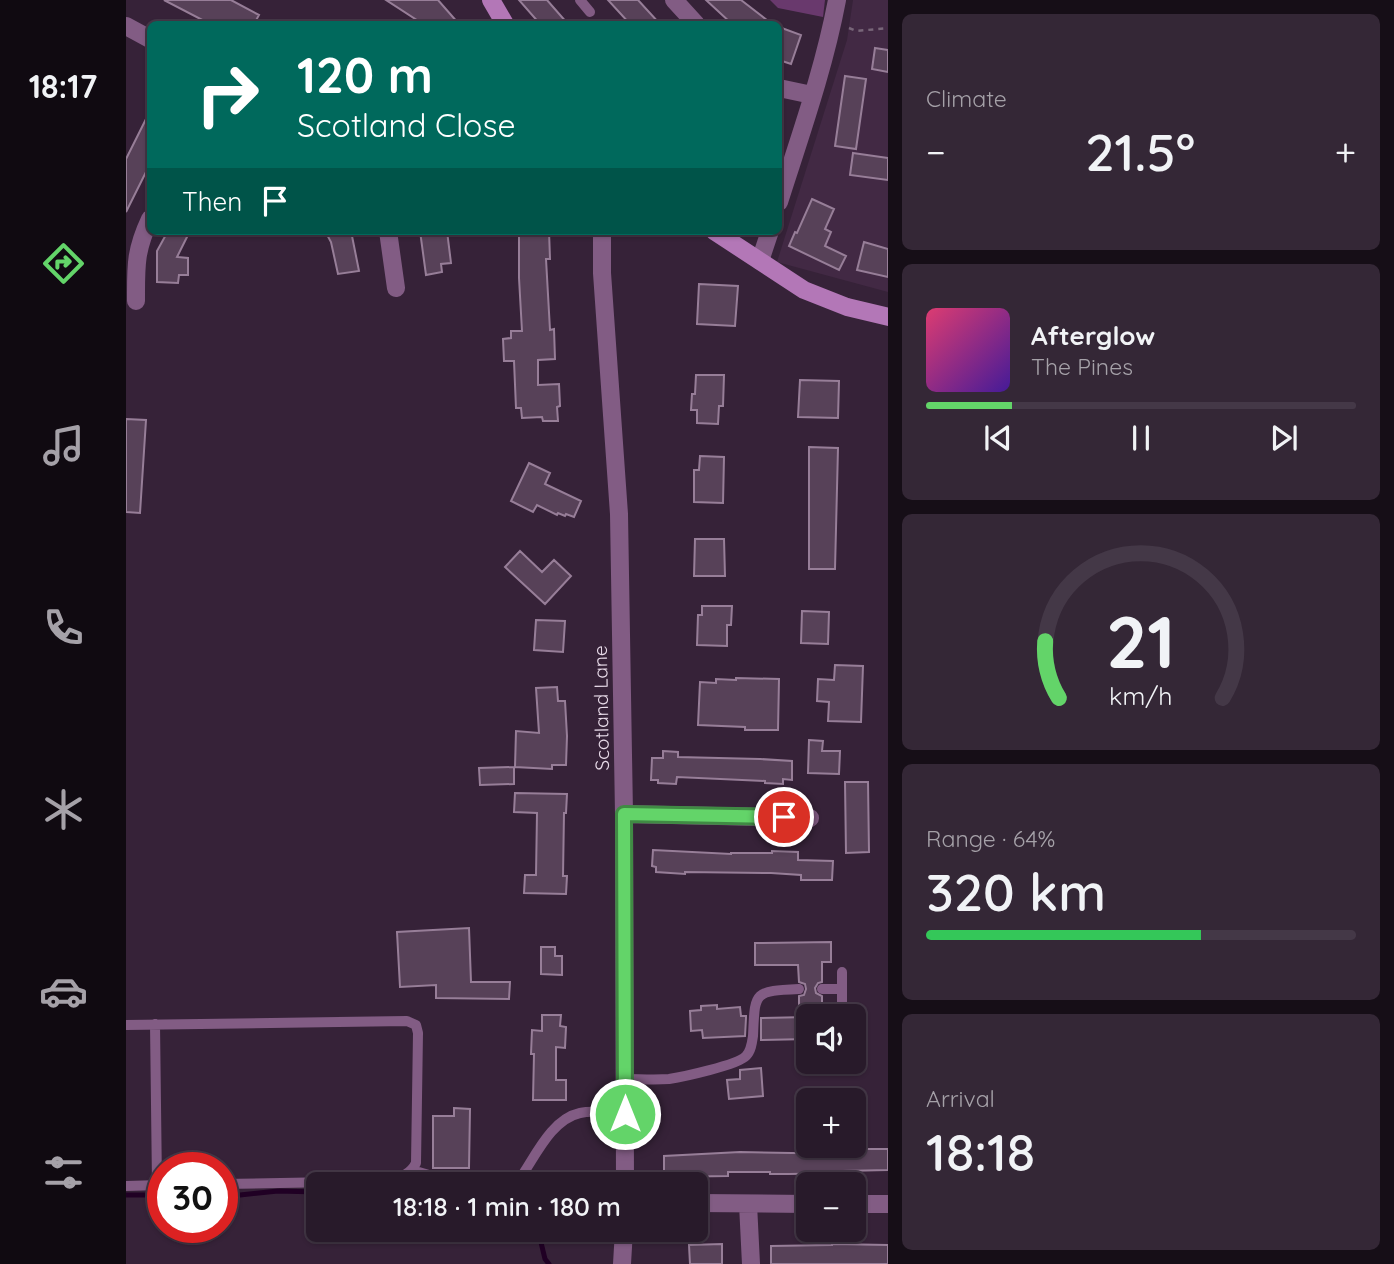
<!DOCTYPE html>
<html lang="en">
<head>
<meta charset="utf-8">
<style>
	body { margin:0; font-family:Quicksand,sans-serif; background:#342736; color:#f1f3f6; height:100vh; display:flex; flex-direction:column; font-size:26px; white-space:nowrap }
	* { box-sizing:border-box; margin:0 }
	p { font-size:23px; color:#a5a1a8 }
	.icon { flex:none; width:38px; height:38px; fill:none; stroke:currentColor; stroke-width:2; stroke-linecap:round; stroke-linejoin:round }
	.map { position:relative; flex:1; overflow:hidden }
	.details { display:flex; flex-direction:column; gap:14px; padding:14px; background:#160e17; width:506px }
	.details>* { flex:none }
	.guide { position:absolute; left:21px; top:21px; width:635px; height:214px; border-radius:10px; box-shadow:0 2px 5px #0004,0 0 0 2px #443847; background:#00695c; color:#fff; overflow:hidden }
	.controls { position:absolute; left:670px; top:1004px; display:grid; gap:14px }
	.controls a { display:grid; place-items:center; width:70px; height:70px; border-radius:10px; background:#281a2a; box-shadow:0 2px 5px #0004,0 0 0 2px #443847; font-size:35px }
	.speed { position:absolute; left:21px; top:1152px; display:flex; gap:14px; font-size:35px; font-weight:700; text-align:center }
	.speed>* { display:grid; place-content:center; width:91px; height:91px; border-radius:50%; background:#281a2a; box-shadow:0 2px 5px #0004,0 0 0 2px #443847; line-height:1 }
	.speed .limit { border:10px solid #d22; background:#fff; color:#111 }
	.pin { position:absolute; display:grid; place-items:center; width:60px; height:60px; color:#fff; margin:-30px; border:4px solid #fff; border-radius:50%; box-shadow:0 2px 7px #0007 }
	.me { position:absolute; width:77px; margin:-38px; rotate:0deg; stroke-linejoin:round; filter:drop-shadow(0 0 5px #0008) }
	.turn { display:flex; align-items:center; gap:24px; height:147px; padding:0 35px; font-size:32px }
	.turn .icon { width:91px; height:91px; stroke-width:2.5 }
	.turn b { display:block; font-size:49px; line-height:60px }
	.then { display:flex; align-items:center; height:66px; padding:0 35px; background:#0003; gap:14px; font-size:26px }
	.big { font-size:52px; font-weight:600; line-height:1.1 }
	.details .card { flex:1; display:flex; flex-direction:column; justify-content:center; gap:10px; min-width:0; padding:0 24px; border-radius:10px; background:#342736 }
	.details .dial { align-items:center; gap:0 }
	.dial svg { height:182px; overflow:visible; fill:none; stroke:#443847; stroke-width:7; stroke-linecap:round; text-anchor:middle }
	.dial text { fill:#f1f3f6; stroke:none }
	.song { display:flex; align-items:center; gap:21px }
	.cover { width:84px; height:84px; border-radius:10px; background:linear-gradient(135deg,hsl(340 70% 55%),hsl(260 70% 35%)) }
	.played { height:7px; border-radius:4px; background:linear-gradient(90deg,#63d469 20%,#443847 20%) }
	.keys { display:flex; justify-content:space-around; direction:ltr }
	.heat { display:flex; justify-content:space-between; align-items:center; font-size:38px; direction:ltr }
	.charge { height:10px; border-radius:5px; background:linear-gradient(90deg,#34c759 64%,#443847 0) }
	.trip { position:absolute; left:180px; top:1172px; width:402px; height:70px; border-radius:10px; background:#281a2a; box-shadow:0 2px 5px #0004,0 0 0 2px #443847; font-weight:600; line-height:70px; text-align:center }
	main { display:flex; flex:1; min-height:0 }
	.dock { display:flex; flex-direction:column; width:126px; justify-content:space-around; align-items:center; background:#100a11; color:#a5a1a8 }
	.dock .icon { width:49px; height:49px }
	.dock .selected { color:#63d469 }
	.dock b { font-size:32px; color:#f1f3f6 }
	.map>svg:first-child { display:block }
	.built { fill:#422944 }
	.green { fill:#69396d }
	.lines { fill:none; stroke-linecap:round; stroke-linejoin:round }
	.stream { stroke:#200024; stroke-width:5 }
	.building { fill:#574158; stroke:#977e98; stroke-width:2 }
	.path { stroke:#786679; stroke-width:2.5; stroke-dasharray:5 5; stroke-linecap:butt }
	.lane { stroke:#825c84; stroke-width:10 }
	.street { stroke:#825c84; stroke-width:18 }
	.secondary { stroke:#b377b7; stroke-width:18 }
	.route-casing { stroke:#408a44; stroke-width:18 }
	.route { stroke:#63d469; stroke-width:12 }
	.labels { text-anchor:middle; stroke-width:5; stroke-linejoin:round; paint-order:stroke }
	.street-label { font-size:19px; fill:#e9dcea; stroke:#362238 }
</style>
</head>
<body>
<main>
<nav class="dock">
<b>18:17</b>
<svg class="icon selected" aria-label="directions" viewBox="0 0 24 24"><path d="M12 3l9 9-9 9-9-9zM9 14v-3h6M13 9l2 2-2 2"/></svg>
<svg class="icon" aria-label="music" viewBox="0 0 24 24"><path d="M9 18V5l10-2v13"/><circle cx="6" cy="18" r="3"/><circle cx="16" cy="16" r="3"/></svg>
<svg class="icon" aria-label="phone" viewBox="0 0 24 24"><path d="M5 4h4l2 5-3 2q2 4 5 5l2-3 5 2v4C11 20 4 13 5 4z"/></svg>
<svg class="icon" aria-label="climate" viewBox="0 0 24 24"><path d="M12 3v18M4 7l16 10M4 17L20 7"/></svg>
<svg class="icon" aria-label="car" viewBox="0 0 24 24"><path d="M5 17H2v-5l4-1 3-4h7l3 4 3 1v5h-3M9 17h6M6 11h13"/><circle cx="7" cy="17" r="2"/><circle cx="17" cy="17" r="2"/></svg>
<svg class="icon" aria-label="filters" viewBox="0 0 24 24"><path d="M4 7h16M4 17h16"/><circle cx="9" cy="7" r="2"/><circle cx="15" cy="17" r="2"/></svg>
</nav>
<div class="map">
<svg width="763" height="1264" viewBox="0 0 763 1264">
	<rect width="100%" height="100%" fill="#362238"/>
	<path class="built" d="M727,0H762V292L651,262L721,40Z"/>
	<path class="green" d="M644,0H699L697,17L652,8Z"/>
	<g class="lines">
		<path class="stream" d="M0,1195H37
			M96,1197L152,1191L192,1192
			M412,1230L419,1259L423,1264"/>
	</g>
	<path class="building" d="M38,0H105L133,15L128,24H84Z
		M260,0H312L333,24H297Z
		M393,0H421L442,24H414Z
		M482,0H512L534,24H504Z
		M580,0H615L646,24H606Z
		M653,27L675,35L665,64L653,60Z
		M749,48L762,50V72L746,69Z
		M719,76L740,79L730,149L709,146Z
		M24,111V164L0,212V159Z
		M727,153L762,158V180L724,175Z
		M686,199L708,209L699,229L705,232L699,246L720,256L713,270L663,246L669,232L671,233Z
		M42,231H64L51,257L62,258V275H53L52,283L31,282V251Z
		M199,231H225L233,271L212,274L205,242Z
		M294,231H321L325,263L315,264L316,272L300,275Z
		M393,231H423L424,259H420L424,330L428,329L429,359L412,360V385L433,384L434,406L431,407L432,421H417L416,417L396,418L395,408H390L388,361H378L377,339L385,338V331H396L393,278Z
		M738,242L762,249V277L731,270Z
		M573,284L612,286L609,326L571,324Z
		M570,375H598L597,406H593L592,424L571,423V410H565L566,394H569Z
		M674,380L713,381L712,418L672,417Z
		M0,419L20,420L14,513L0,512Z
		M683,447L712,448L709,569H683Z
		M574,456L598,457L597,503L568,502V470H573Z
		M403,463L424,473L419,484L455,501L448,517L440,514L439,516L432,513L431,515L411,505L407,512L385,501Z
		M569,539H598L599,576H568Z
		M394,551L416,572L428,560L445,576L419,604L379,567Z
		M576,606H606L605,625H601V646L571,645L572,615H576Z
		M676,611L703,612L702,644L675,643Z
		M410,620L439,621L437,652L408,650Z
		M709,665L737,666L735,722L702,721L703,702L691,701L692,679L708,680Z
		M610,678L653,679L652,730H619V727L572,725L574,682L590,683V679L610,680Z
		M431,687L432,701H439L441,736L440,765H426V769L389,767L390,731L413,733L410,688Z
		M683,740L697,741L696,751H714L713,774L682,773Z
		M537,751L552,752V757L634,759L666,761V780L657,779V784L639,783V781L551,777L550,784L532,783V780H525L526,758H537Z
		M388,767V784L354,785L353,768Z
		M719,782H742L743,852L720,853Z
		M389,793L441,794L440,813H438L437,876H441L440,894L398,893L399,875H410L411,813L388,812Z
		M527,850L605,854V853H646V851L672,852V860L707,861L706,880H675V875L645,873L559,872V874L530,872V867L526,866Z
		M343,928L345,982H384L383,999L310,998V985L274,987L271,932Z
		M705,942V962H696V982L692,983L689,988L690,993L696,996V1017H673V996L678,995L680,989L679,984L673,982L672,965H629V943Z
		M415,947H429V956H436V975L415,974Z
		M591,1005V1009L614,1007L615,1016H620V1018L619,1036L577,1038L576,1030L565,1031L564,1011L575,1010V1006Z
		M416,1015H435L434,1026L440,1027L439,1048L430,1047V1080H440V1100H407L408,1054H405L406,1030L416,1031Z
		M682,1017V1039L635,1040V1018Z
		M635,1068L637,1096L603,1099L601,1080L614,1079V1070Z
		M328,1108L344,1109L343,1168H307V1116H328Z
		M740,1149H762V1170L717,1171V1173L663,1174H644V1172H602V1176L538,1177V1156L614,1152L725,1154V1150Z
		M596,1244V1264H564L563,1245Z
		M706,1244L762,1245V1264H645V1246L706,1245Z"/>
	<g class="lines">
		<path class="path" d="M723,28L730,31L763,28"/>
		<path class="lane" d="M454,0L464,12
			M696,989H716
			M716,1017V972
			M29,1024L31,1185
			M0,1025L281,1021L290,1025L292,1033L290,1163C284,1175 274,1177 261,1181L96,1184
			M499,1079C513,1079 528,1080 543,1079C556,1077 612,1065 620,1056C625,1051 626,1043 627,1036C629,992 627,991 673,989
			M286,1170L303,1175L395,1177L417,1185
			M395,1177C410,1155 426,1119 454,1113C468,1110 485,1113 499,1114
			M0,1186L34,1185"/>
		<path class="street" d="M548,0L570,24
			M0,26L24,39
			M653,88L686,95
			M653,202C674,136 698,69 711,0
			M262,231L270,288
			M476,231V273L493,514L498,814L499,1185
			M634,261L644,231
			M10,301C10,266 9,251 24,219
			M498,814L684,818
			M570,1203L682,1204
			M622,1204L625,1264
			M728,1204H763
			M496,1264L498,1230"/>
		<path class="secondary" d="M365,0L379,24
			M588,231L678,290L721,307L763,317"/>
	</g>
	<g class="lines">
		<g class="route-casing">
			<path id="route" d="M499,1114L498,814L658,817"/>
		</g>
		<use href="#route" class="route"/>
	</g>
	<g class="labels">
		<g class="street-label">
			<text transform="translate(475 708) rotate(-91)" y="7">Scotland Lane</text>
		</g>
	</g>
</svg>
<div class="controls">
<a><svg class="icon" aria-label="sound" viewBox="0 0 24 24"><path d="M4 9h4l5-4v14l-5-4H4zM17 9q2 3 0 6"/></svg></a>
<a>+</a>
<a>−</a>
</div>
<div class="speed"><div class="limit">30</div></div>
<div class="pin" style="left:658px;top:817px;background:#d93025"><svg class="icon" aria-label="arrive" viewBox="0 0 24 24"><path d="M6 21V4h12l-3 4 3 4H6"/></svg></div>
<svg class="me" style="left:499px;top:1114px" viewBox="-20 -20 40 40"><circle r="17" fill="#63d469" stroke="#fff" stroke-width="3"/><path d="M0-11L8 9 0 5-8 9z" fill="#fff"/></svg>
<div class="trip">18:18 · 1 min · 180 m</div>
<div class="guide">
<div class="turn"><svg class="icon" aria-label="right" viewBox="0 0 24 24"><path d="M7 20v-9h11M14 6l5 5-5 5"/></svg><div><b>120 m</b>Scotland Close</div></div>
<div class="then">Then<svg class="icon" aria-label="arrive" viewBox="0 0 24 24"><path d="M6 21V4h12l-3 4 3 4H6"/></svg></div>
</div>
</div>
<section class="details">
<div class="card"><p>Climate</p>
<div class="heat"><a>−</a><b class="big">21.5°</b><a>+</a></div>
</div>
<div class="card">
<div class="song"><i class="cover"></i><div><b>Afterglow</b><p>The Pines</p></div></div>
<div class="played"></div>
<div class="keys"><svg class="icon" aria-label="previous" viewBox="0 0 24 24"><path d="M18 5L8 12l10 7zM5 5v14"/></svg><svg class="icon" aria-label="pause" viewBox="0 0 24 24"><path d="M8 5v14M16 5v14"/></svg><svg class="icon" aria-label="next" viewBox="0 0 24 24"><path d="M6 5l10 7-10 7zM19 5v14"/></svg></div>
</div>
<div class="card dial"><svg viewBox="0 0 100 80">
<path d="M14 69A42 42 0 1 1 86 69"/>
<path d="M14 69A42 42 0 0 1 8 44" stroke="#63d469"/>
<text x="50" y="56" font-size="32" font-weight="700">21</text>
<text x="50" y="72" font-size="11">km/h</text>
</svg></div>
<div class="card"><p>Range · 64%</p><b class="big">320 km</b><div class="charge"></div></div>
<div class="card"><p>Arrival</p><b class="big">18:18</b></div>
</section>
</main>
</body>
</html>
